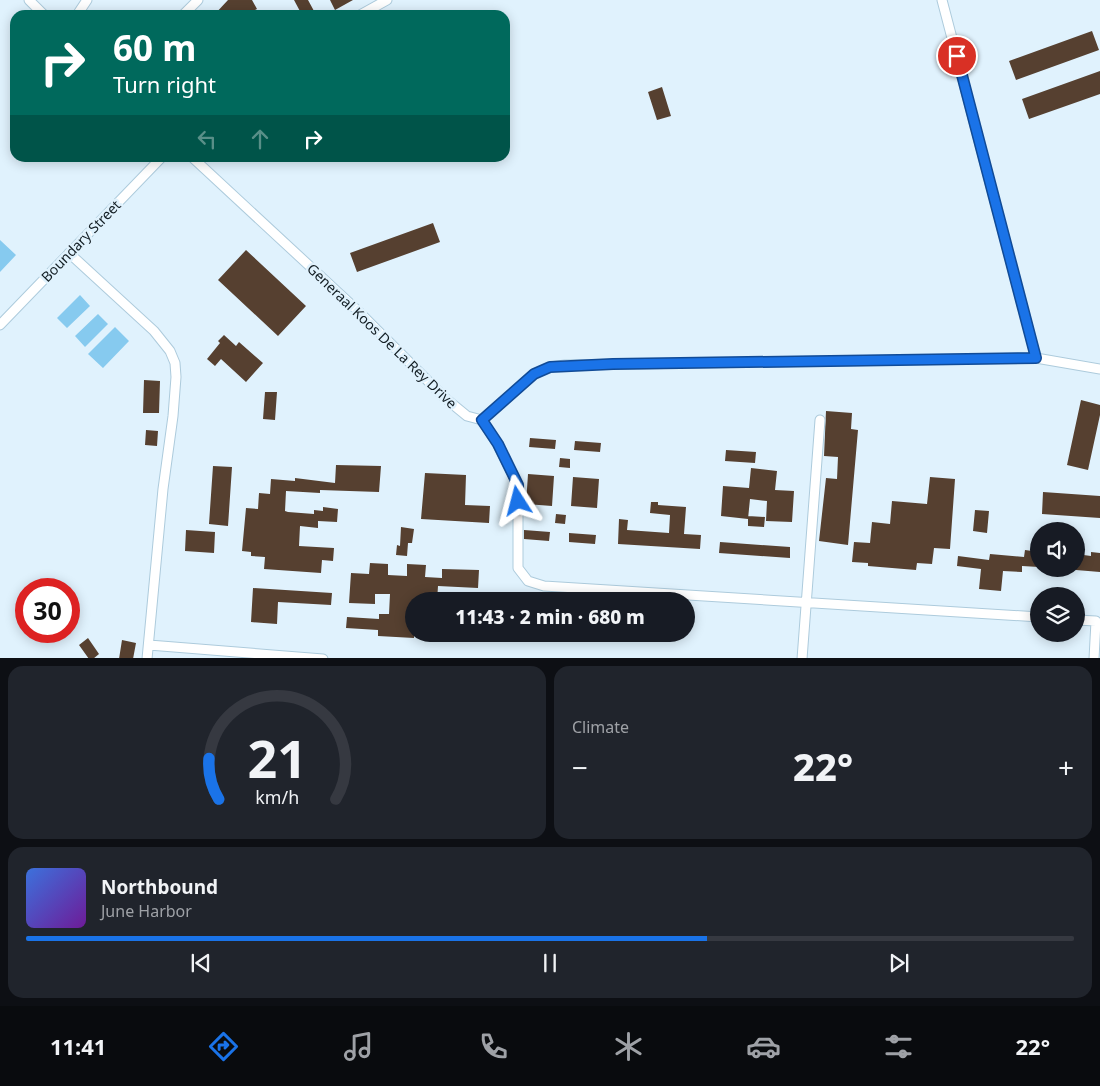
<!DOCTYPE html>
<html lang="en">
<head>
<meta charset="utf-8">
<style>
	body { margin:0; font-family:"Noto Sans",sans-serif; background:#20242c; color:#f1f3f6; height:100vh; display:flex; flex-direction:column; font-size:19px; white-space:nowrap }
	* { box-sizing:border-box; margin:0 }
	p { font-size:16px; color:#9ea1a6 }
	.icon { flex:none; width:28px; height:28px; fill:none; stroke:currentColor; stroke-width:2; stroke-linecap:round; stroke-linejoin:round }
	.map { position:relative; height:658px; overflow:hidden }
	.sheet { display:flex; flex-direction:column; gap:8px; padding:8px; background:#0d0f14; flex:1 }
	.sheet>* { flex:none }
	.guide { position:absolute; left:10px; top:10px; width:500px; height:152px; border-radius:15px; box-shadow:0 2px 12px #0003; background:#00695c; color:#fff; overflow:hidden }
	.fabs { position:absolute; left:1030px; top:522px; display:grid; gap:10px }
	.fabs a { display:grid; place-items:center; width:55px; height:55px; border-radius:50%; background:#171b24; box-shadow:0 2px 12px #0003; font-size:25px }
	.speed { position:absolute; left:15px; top:578px; display:flex; gap:10px; font-size:25px; font-weight:700; text-align:center }
	.speed>* { display:grid; place-content:center; width:65px; height:65px; border-radius:50%; background:#171b24; box-shadow:0 2px 12px #0003; line-height:1 }
	.speed .limit { border:8px solid #d22; background:#fff; color:#111 }
	.pin { position:absolute; display:grid; place-items:center; width:42px; height:42px; color:#fff; margin:-21px; border:2px solid #fff; border-radius:50%; box-shadow:0 1px 5px #0007 }
	.me { position:absolute; width:55px; margin:-28px; rotate:351deg; stroke-linejoin:round; filter:drop-shadow(0 0 4px #0008) }
	.turn { display:flex; align-items:center; gap:18px; height:105px; padding:0 20px; font-size:22px }
	.turn .icon { width:65px; height:65px; stroke-width:2.5 }
	.turn b { display:block; font-size:35px; line-height:42px }
	.lanes { display:flex; align-items:center; height:48px; padding:0 20px; background:#0003; justify-content:center; gap:25px; direction:ltr }
	.lanes .off { opacity:.35 }
	.big { font-size:38px; font-weight:800; line-height:1.1 }
	.sheet .card { flex:1; display:flex; flex-direction:column; justify-content:center; gap:8px; min-width:0; padding:0 18px; border-radius:15px; background:#20242c }
	.sheet .dial { align-items:center; gap:0 }
	.dial svg { height:130px; overflow:visible; fill:none; stroke:#363941; stroke-width:7; stroke-linecap:round; text-anchor:middle }
	.dial text { fill:#f1f3f6; stroke:none }
	.song { display:flex; align-items:center; gap:15px }
	.cover { width:60px; height:60px; border-radius:8px; background:linear-gradient(135deg,hsl(220 70% 55%),hsl(280 70% 35%)) }
	.played { height:5px; border-radius:2px; background:linear-gradient(90deg,#1a73e8 65%,#363941 65%) }
	.keys { display:flex; justify-content:space-around; direction:ltr }
	.heat { display:flex; justify-content:space-between; align-items:center; font-size:28px; direction:ltr }
	.sheet .tiles { flex:1; display:grid; gap:8px; grid-template-columns:1fr 1fr }
	.card:last-child { grid-column:span 2 }
	.trip { position:absolute; left:405px; top:592px; width:290px; height:50px; border-radius:25px; background:#171b24; box-shadow:0 2px 12px #0003; font-weight:800; line-height:50px; text-align:center }
	.tab-bar { display:flex; height:80px; justify-content:space-around; align-items:center; background:#090b0e; color:#9ea1a6 }
	.tab-bar .icon { width:35px; height:35px }
	.tab-bar .selected { color:#1a73e8 }
	.tab-bar b { font-size:22px; color:#f1f3f6 }
	.map>svg:first-child { display:block }
	.green { fill:#86caef }
	.building { fill:#564030 }
	.lines { fill:none; stroke-linecap:round; stroke-linejoin:round }
	.street-casing { stroke:#adcbdc; stroke-width:11 }
	.street { stroke:#fff; stroke-width:9 }
	.route-casing { stroke:#114b97; stroke-width:12 }
	.route { stroke:#1a73e8; stroke-width:9 }
	.labels { text-anchor:middle; stroke-width:5; stroke-linejoin:round; paint-order:stroke }
	.street-label { font-size:14px; fill:#121d23; stroke:#e0f2fd }
</style>
</head>
<body>
<div class="map">
<svg width="1100" height="659" viewBox="0 0 1100 659">
	<rect width="100%" height="100%" fill="#e0f2fd"/>
	<path class="green" d="M0,240L16,255L0,272Z
		M80,295L90,306L67,328L57,318Z
		M98,314L108,324L85,347L75,336Z
		M115,327L129,341L103,368L88,354Z"/>
	<path class="building" d="M228,0H252L257,9L245,15H214Z
		M294,0H308L314,11L302,15Z
		M330,0H353L335,10Z
		M1092,31L1099,50L1016,80L1009,61Z
		M1100,71V94L1029,119L1022,99Z
		M662,87L671,116L657,120L648,92Z
		M433,223L440,242L357,272L350,253Z
		M246,250L306,306L278,336L218,280Z
		M224,335L236,346L239,342L263,363L246,382L221,359L215,366L207,359L220,343L218,341Z
		M144,380L160,381L159,413H143Z
		M265,392H277L275,420L263,419Z
		M1081,400L1100,405V415L1088,470L1067,465Z
		M826,411L852,413L851,429L858,430L848,545L819,541L826,478L837,479L838,457L824,456Z
		M146,430L158,431L157,446L145,445Z
		M530,438L556,440L555,449L529,447Z
		M575,441L601,443L600,452L574,450Z
		M726,450L756,452L755,463L725,461Z
		M560,458L570,459V468L559,467Z
		M336,465L381,466L379,492L320,490V493L286,491L285,511L288,512L314,514V510L323,511V507L338,509L337,522L318,521V528L300,526L299,546L334,548L333,561L322,560L321,573L264,569L265,557L251,556V552L242,551L246,508L258,509L259,493L270,494L271,479L295,481V478L335,483Z
		M213,466L232,467L228,526L209,524Z
		M751,468L777,471L775,490L794,491L792,522L766,521L767,501L750,499L748,519L721,516L723,486L749,488Z
		M425,473L466,475L465,505L490,506L489,523L421,519Z
		M528,474L554,476L552,506L526,504Z
		M573,477L599,479L597,508L571,506Z
		M930,477L955,479L950,549L934,548L932,564L917,563L916,570L868,566V563L852,562L854,542L870,543L872,522L890,524L892,501L927,504Z
		M1043,492L1100,496V518L1042,514Z
		M651,502H658V505L686,507L684,534L701,535L700,549L618,544L619,519L628,520L627,530L669,533L670,515L650,513Z
		M975,510L989,511L987,533L973,531Z
		M556,514L566,515L565,524L555,523Z
		M748,516L765,517L764,527L748,526Z
		M401,527L414,529L412,543H408L407,556L396,555L397,545L400,546Z
		M186,530L215,532L214,553L185,551Z
		M524,530L550,532L549,541L524,539Z
		M569,533L596,535L595,544L569,542Z
		M720,542L790,547V558L719,553Z
		M1025,550L1039,552V567L1022,566V572L1003,571L1001,591L979,589L981,569L957,566L958,556L989,560L990,554L1024,557Z
		M1091,552L1100,553V572L1076,570V554L1091,556Z
		M370,563L388,564V575L407,576V564L426,565L425,577L442,578V569L479,570L478,588L438,586L437,601H414V638L378,636V630L346,628L347,617L379,619V614H389L390,594H375V604L349,603L351,573L369,574Z
		M253,588L332,593L331,605L278,602L277,624L251,622Z
		M88,638L99,654L93,659H89L79,645Z
		M122,640L136,643L133,659H119Z"/>
	<g class="lines">
		<g class="street-casing">
			<path id="street" d="M29,0L44,15
				M942,0L1036,358
				M77,15L87,0
				M183,15L198,0
				M360,15L387,0
				M193,158L357,310L445,398L467,416L482,420L498,445L518,485V568L528,581L544,586L1039,617
				M69,253L154,331L170,351L175,363L176,377L173,416L163,489L147,659
				M0,325L161,158
				M482,420L534,374L550,367L565,365L1036,358L1100,369
				M1076,620L1096,621L1094,659
				M149,645L323,659
				M802,659L820,420"/>
		</g>
		<use href="#street" class="street"/>
	</g>
	<g class="lines">
		<g class="route-casing">
			<path id="route" d="M518,501V485L498,444L482,420L534,374L550,367L613,364L1036,358L957,56"/>
		</g>
		<use href="#route" class="route"/>
	</g>
	<g class="labels">
		<g class="street-label">
			<text transform="translate(81 241) rotate(-46)" y="5">Boundary Street</text>
			<text transform="translate(382 336) rotate(44)" y="5">Generaal Koos De La Rey Drive</text>
		</g>
	</g>
</svg>
<div class="fabs">
<a><svg class="icon" aria-label="sound" viewBox="0 0 24 24"><path d="M4 9h4l5-4v14l-5-4H4zM17 9q2 3 0 6"/></svg></a>
<a><svg class="icon" aria-label="layers" viewBox="0 0 24 24"><path d="M12 4l9 5-9 5-9-5zM3 14l9 5 9-5"/></svg></a>
</div>
<div class="speed"><div class="limit">30</div></div>
<div class="pin" style="left:957px;top:56px;background:#d93025"><svg class="icon" aria-label="arrive" viewBox="0 0 24 24"><path d="M6 21V4h12l-3 4 3 4H6"/></svg></div>
<svg class="me" style="left:518px;top:501px" viewBox="-20 -20 40 40"><path d="M0-17L14 15 0 8-14 15z" fill="#1a73e8" stroke="#fff" stroke-width="4"/></svg>
<div class="trip">11:43 · 2 min · 680 m</div>
<div class="guide">
<div class="turn"><svg class="icon" aria-label="right" viewBox="0 0 24 24"><path d="M7 20v-9h11M14 6l5 5-5 5"/></svg><div><b>60 m</b>Turn right</div></div>
<div class="lanes"><svg class="icon off" aria-label="left" viewBox="0 0 24 24"><path d="M17 20v-9H6M10 6l-5 5 5 5"/></svg><svg class="icon off" aria-label="ahead" viewBox="0 0 24 24"><path d="M12 20V5M6 11l6-6 6 6"/></svg><svg class="icon" aria-label="right" viewBox="0 0 24 24"><path d="M7 20v-9h11M14 6l5 5-5 5"/></svg></div>
</div>
</div>
<section class="sheet">
<div class="tiles">
<div class="card dial"><svg viewBox="0 0 100 80">
<path d="M14 69A42 42 0 1 1 86 69"/>
<path d="M14 69A42 42 0 0 1 8 44" stroke="#1a73e8"/>
<text x="50" y="56" font-size="32" font-weight="700">21</text>
<text x="50" y="72" font-size="11">km/h</text>
</svg></div>
<div class="card"><p>Climate</p>
<div class="heat"><a>−</a><b class="big">22°</b><a>+</a></div>
</div>
<div class="card">
<div class="song"><i class="cover"></i><div><b>Northbound</b><p>June Harbor</p></div></div>
<div class="played"></div>
<div class="keys"><svg class="icon" aria-label="previous" viewBox="0 0 24 24"><path d="M18 5L8 12l10 7zM5 5v14"/></svg><svg class="icon" aria-label="pause" viewBox="0 0 24 24"><path d="M8 5v14M16 5v14"/></svg><svg class="icon" aria-label="next" viewBox="0 0 24 24"><path d="M6 5l10 7-10 7zM19 5v14"/></svg></div>
</div>
</div>
</section>
<nav class="tab-bar">
<b>11:41</b>
<svg class="icon selected" aria-label="directions" viewBox="0 0 24 24"><path d="M12 3l9 9-9 9-9-9zM9 14v-3h6M13 9l2 2-2 2"/></svg>
<svg class="icon" aria-label="music" viewBox="0 0 24 24"><path d="M9 18V5l10-2v13"/><circle cx="6" cy="18" r="3"/><circle cx="16" cy="16" r="3"/></svg>
<svg class="icon" aria-label="phone" viewBox="0 0 24 24"><path d="M5 4h4l2 5-3 2q2 4 5 5l2-3 5 2v4C11 20 4 13 5 4z"/></svg>
<svg class="icon" aria-label="climate" viewBox="0 0 24 24"><path d="M12 3v18M4 7l16 10M4 17L20 7"/></svg>
<svg class="icon" aria-label="car" viewBox="0 0 24 24"><path d="M5 17H2v-5l4-1 3-4h7l3 4 3 1v5h-3M9 17h6M6 11h13"/><circle cx="7" cy="17" r="2"/><circle cx="17" cy="17" r="2"/></svg>
<svg class="icon" aria-label="filters" viewBox="0 0 24 24"><path d="M4 7h16M4 17h16"/><circle cx="9" cy="7" r="2"/><circle cx="15" cy="17" r="2"/></svg>
<b>22°</b>
</nav>
</body>
</html>
